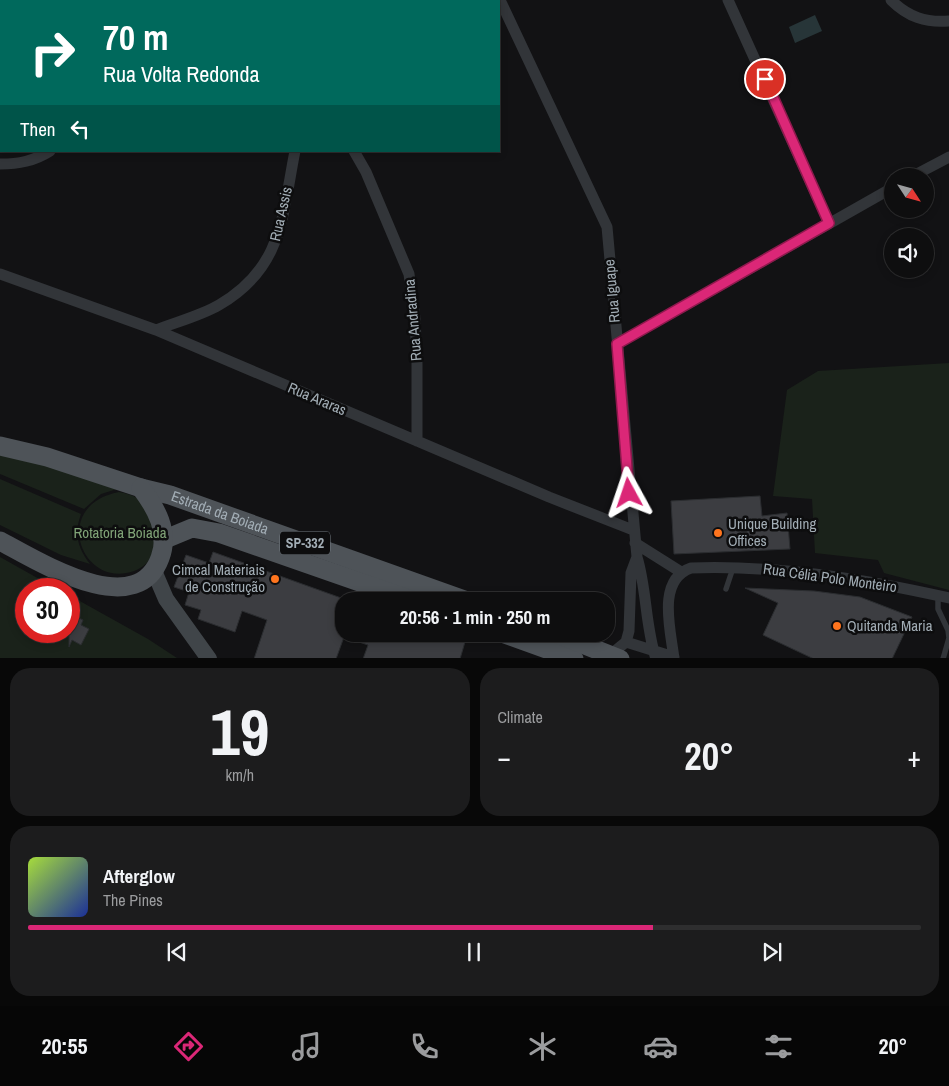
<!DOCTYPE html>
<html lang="en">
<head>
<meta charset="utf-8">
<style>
	body { margin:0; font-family:"Archivo Narrow",sans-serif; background:#1c1c1d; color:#f1f3f6; height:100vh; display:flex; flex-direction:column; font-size:19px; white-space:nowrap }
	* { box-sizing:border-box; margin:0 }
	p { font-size:16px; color:#9b9c9e }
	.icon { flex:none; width:28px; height:28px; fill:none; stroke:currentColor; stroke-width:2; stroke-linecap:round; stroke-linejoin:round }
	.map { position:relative; height:658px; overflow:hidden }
	.drawer { display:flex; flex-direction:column; gap:10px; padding:10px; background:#080808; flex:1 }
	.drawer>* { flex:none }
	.guide { position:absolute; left:0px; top:0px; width:500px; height:152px; box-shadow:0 2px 8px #0003,0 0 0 1px #2e2e2f; background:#00695c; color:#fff; overflow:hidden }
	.needle { width:32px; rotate:126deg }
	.controls { position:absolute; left:884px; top:168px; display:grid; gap:10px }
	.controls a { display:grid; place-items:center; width:50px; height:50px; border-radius:50%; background:#0e0e0f; box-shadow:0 2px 8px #0003,0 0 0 1px #2e2e2f; font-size:25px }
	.speed { position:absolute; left:15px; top:578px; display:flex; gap:10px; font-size:25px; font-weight:700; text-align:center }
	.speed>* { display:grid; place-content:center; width:65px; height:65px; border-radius:50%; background:#0e0e0f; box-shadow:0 2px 8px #0003,0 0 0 1px #2e2e2f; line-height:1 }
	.speed .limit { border:8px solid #d22; background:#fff; color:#111 }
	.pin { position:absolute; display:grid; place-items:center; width:42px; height:42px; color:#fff; margin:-21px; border:2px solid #fff; border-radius:50%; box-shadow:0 1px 5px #0007 }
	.me { position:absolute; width:55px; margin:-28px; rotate:355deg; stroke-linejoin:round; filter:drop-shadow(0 0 4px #0008) }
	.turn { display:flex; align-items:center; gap:18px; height:105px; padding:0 20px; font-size:22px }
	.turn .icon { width:65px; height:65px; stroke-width:2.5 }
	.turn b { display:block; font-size:35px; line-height:42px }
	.then { display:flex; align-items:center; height:48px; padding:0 20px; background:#0003; gap:10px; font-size:19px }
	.big { font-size:38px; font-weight:800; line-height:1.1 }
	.drawer .widget { flex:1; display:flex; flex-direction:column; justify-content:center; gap:8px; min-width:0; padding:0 18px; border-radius:20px; background:#1c1c1d }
	.drawer .dial { align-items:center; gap:0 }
	.dial b { font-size:65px; line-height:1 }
	.song { display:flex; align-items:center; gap:15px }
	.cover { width:60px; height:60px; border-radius:8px; background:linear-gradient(135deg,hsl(80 70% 55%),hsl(230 70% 35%)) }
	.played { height:5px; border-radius:2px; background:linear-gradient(90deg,#db2777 70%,#2e2e2f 70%) }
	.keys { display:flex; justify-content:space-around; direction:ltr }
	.heat { display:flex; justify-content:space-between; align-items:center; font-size:28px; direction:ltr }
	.drawer .tiles { flex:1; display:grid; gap:10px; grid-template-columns:1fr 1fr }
	.widget:last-child { grid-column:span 2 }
	.trip { position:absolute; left:335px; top:592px; width:280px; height:50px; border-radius:20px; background:#0e0e0f; box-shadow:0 2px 8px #0003,0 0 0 1px #2e2e2f; font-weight:800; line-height:50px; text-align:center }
	.tabs { display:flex; height:80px; justify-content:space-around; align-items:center; background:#060606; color:#9b9c9e }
	.tabs .icon { width:35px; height:35px }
	.tabs .active { color:#db2777 }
	.tabs b { font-size:22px; color:#f1f3f6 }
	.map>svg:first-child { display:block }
	.green { fill:#1a221a }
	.water { fill:#273538 }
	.building { fill:#3c3d41; stroke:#2b2d30 }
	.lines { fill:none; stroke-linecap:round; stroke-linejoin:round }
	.service { stroke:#323539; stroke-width:5.5 }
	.minor { stroke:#323539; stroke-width:11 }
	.secondary { stroke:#404549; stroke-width:16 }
	.primary { stroke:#4e5358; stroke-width:19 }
	.route-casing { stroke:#8e194d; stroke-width:12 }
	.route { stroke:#db2777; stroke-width:9 }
	.poi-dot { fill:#ff751e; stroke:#0d0d0e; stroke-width:2 }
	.labels { text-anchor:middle; stroke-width:5; stroke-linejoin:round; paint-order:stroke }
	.shield { fill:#0d0d0e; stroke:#757d83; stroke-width:1 }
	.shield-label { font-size:14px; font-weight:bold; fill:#a2adb5 }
	.street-label { font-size:15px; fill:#a2adb5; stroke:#0d0d0e }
	.poi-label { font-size:15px; fill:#a2adb5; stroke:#0d0d0e; text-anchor:start }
	.park-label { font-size:15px; fill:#80a377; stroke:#0d0d0e }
</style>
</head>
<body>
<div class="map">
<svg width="949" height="659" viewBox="0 0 949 659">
	<rect width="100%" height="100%" fill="#121214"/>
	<path class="green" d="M949,363V590L884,573L878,560L815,553L812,499L773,496L787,390L818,371Z
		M0,453L20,457L117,489L101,494L84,509L0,474Z
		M0,479L81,514C74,533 77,547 90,564L61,555L0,525Z
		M119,492C148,497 149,511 160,536C157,543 154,554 149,560C146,565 139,569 134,571C81,590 50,505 119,492Z
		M0,557L57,589H26V631H69V595L148,639L177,658H0Z"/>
	<path class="water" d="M815,15L822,31L795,43L789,27Z"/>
	<path class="building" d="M760,496L762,516L787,513L790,549L674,554L671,501Z
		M213,552L344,599V634H440L465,642L460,659H363L368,645L344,637L336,659H254L267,620L242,611L235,632L198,619L201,610L185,605L189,592L174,587L186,555L209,563Z
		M745,588L814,591L860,597L912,617L892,659H814L763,635L778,603Z
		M69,613L83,620L81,625L89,629L81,645L72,640L69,647Z"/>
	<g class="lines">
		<path class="service" d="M726,589L733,568
			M938,596V609L948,630L949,638L943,659"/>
		<path class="minor" d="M500,0L607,227L637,557L631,573L629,631L626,642L610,655
			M728,0L829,223
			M891,0C908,17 926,23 949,21
			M214,1V0
			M349,1L350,0
			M354,151L366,172L409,274L415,318L417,364V441
			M0,164C19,164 34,161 50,151
			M913,176L949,157
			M0,274L156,330L549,497L633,530
			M156,330C176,322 200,316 219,305C283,268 282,216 295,151
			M617,344L892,188
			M635,543L681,572
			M637,557C647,590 645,625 656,659
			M626,642L674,657
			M674,659C671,631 656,580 691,568C778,565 864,579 949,598"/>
		<path class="secondary" d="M154,571L166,599L209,659"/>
		<g class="primary">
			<path id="s1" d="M0,446L47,457L141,488L170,495L467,601"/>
			<path d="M163,540L192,528L219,533L414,601"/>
			<path d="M0,541C38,561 136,623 160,558C170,532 156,508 141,488"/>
			<path d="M505,634L574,659"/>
			<path d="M557,634L620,659"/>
		</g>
	</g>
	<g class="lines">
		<g class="route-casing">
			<path id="route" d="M629,493L617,344L829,223L765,79"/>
		</g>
		<use href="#route" class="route"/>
	</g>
	<g class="poi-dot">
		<circle cx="718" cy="533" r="5"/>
		<circle cx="275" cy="579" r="5"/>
		<circle cx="837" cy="626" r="5"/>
	</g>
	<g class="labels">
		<rect class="shield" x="280" y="531.5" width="50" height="23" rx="4"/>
		<g class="shield-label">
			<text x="305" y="548">SP-332</text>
		</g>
		<g class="street-label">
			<text transform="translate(281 214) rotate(-77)" y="5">Rua Assis</text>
			<text transform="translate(612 291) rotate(-95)" y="5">Rua Iguape</text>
			<text transform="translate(413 320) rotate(-95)" y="5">Rua Andradina</text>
			<text transform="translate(317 399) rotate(23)" y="5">Rua Araras</text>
			<text dy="5" stroke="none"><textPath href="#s1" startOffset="230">Estrada da Boiada</textPath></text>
			<text transform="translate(830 578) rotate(8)" y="5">Rua Célia Polo Monteiro</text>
		</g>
		<g class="poi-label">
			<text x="728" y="529">Unique Building<tspan x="728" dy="17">Offices</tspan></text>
			<text x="265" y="575" text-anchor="end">Cimcal Materiais<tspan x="265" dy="17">de Construção</tspan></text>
			<text x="847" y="631">Quitanda Maria</text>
		</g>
		<g class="park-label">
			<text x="120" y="538">Rotatoria Boiada</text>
		</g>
	</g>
</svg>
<div class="controls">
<a><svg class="needle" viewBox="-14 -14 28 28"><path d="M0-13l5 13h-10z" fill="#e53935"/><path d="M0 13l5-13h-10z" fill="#9b9c9e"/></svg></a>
<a><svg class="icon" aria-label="sound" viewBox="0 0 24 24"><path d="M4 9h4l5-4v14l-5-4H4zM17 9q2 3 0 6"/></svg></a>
</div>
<div class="speed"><div class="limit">30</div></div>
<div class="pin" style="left:765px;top:79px;background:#d93025"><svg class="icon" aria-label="arrive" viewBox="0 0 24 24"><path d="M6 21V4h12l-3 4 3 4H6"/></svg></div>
<svg class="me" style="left:629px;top:493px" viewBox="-20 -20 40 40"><path d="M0-17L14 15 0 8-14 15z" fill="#db2777" stroke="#fff" stroke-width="4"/></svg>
<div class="trip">20:56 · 1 min · 250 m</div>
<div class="guide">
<div class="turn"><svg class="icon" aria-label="right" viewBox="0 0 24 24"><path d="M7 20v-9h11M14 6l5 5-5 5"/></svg><div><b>70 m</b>Rua Volta Redonda</div></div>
<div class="then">Then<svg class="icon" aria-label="left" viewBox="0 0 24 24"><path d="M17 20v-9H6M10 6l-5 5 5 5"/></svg></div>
</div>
</div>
<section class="drawer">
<div class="tiles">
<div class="widget dial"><b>19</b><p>km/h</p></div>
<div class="widget"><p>Climate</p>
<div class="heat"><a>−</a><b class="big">20°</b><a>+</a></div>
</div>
<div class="widget">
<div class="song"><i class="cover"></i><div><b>Afterglow</b><p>The Pines</p></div></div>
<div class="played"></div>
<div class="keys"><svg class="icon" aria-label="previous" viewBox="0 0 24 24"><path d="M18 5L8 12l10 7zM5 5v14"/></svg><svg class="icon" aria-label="pause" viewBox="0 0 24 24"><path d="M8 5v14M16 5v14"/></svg><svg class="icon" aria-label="next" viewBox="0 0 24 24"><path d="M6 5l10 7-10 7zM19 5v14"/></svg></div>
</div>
</div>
</section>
<nav class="tabs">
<b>20:55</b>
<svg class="icon active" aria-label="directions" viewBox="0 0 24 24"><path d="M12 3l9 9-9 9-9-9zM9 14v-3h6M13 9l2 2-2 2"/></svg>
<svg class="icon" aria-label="music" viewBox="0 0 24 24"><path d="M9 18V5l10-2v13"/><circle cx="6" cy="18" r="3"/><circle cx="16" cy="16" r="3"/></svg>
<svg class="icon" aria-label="phone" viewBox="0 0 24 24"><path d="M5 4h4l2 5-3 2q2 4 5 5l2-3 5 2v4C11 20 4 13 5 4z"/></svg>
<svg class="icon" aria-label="climate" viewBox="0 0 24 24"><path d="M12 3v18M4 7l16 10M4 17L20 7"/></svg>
<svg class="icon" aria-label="car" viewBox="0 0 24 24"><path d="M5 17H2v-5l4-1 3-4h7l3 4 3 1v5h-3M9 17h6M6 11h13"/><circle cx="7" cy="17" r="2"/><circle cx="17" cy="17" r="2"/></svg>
<svg class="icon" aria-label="filters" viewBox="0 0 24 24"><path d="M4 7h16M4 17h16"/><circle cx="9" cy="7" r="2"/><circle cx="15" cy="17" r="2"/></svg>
<b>20°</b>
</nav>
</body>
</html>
